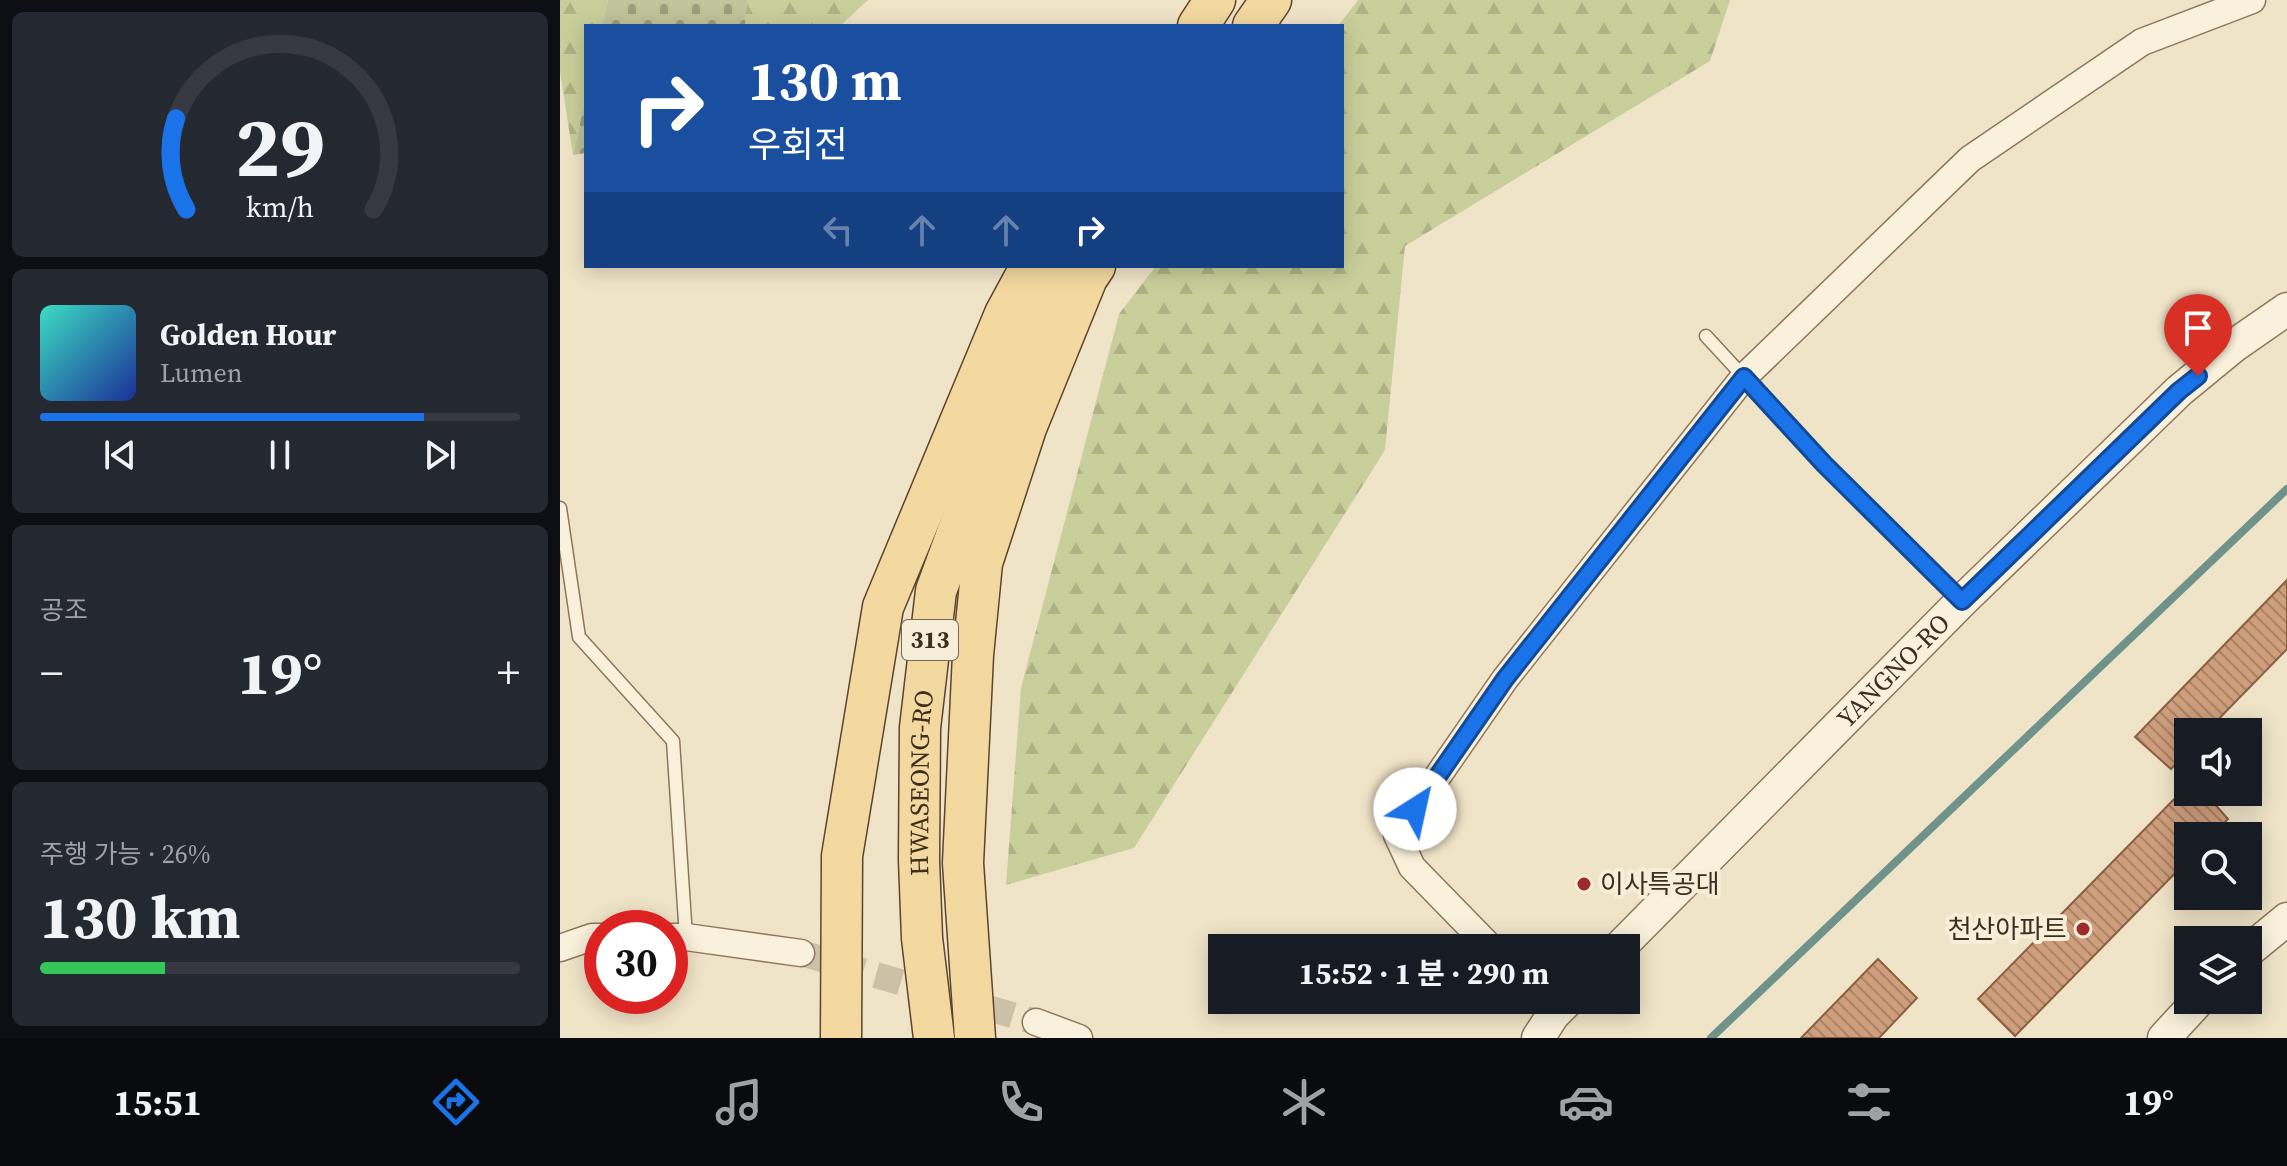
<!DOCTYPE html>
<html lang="ko">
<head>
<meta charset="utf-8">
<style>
	body { margin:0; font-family:"Source Serif 4","Noto Sans KR",serif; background:#242831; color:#f1f3f6; height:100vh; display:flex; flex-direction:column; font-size:30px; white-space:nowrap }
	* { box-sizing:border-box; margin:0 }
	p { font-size:26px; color:#9ea1a6 }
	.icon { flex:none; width:44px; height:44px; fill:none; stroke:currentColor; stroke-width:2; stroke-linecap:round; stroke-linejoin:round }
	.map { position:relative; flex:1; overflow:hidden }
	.details { display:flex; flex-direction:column; gap:12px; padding:12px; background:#0d0f14; width:560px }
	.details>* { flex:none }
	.hud { position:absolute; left:24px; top:24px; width:760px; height:244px; border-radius:0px; box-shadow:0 4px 20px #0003; background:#1a4fa0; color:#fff; overflow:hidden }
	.tools { position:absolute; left:1614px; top:718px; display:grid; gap:16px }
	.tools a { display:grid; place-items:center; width:88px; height:88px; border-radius:0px; background:#171b24; box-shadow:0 4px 20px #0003; font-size:40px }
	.speed { position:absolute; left:24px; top:910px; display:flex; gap:16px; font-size:40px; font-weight:700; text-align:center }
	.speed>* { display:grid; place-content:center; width:104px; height:104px; border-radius:50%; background:#171b24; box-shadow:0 4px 20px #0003; line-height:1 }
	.speed .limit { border:12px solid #d22; background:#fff; color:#111 }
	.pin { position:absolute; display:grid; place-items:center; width:68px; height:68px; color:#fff; margin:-82px -34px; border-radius:50% 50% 50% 0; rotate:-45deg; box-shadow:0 0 8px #0007 }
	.pin .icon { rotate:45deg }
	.me { position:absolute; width:88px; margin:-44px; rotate:35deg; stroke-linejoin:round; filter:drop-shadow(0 0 6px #0008) }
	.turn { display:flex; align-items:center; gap:28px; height:168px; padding:0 32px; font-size:36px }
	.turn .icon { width:104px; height:104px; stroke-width:2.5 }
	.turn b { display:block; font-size:56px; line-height:68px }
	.lanes { display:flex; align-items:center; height:76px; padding:0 32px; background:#0003; justify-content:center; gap:40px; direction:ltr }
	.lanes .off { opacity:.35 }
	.big { font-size:60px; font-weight:700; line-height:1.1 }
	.details .widget { flex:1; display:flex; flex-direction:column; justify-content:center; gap:12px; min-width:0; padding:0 28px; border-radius:12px; background:#242831 }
	.details .dial { align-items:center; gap:0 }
	.dial svg { height:208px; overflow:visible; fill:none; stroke:#363941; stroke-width:7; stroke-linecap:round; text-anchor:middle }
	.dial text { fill:#f1f3f6; stroke:none }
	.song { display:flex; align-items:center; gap:24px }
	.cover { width:96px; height:96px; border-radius:12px; background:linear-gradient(135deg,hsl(170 70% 55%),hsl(230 70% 35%)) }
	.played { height:8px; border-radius:4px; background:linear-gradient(90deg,#1a73e8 80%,#363941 80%) }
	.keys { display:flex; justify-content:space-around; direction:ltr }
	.heat { display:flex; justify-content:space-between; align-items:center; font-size:44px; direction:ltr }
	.charge { height:12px; border-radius:6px; background:linear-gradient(90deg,#34c759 26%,#363941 0) }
	.trip { position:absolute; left:648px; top:934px; width:432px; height:80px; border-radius:0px; background:#171b24; box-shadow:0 4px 20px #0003; font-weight:700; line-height:80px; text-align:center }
	.tabs { display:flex; height:128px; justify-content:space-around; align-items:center; background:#090b0e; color:#9ea1a6 }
	.tabs .icon { width:56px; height:56px }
	.tabs .selected { color:#1a73e8 }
	.tabs b { font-size:36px; color:#f1f3f6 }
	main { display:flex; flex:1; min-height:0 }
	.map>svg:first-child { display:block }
	.forest { fill:url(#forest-firs) }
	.cemetery { fill:url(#cemetery-stones) }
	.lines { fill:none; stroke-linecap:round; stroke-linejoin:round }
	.stream { stroke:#6f938a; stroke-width:8 }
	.building { fill:url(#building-back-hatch); stroke:#8d5f41; stroke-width:2 }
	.minor-tunnel { stroke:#ccc0a6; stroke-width:26; stroke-dasharray:26 13; stroke-linecap:butt }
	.service-casing { stroke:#8d765c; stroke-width:15 }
	.minor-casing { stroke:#8d765c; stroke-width:29 }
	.tertiary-casing { stroke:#8d765c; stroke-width:35 }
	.primary-casing { stroke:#5b4430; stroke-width:43 }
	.service { stroke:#faf1dc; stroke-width:12 }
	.minor { stroke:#faf1dc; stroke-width:26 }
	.tertiary { stroke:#faf1dc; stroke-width:32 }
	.primary { stroke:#f3d9a0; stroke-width:40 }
	.route-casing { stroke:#114b97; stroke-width:20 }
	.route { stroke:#1a73e8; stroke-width:14 }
	.poi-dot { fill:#9e2a2b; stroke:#f7eed8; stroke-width:3 }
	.labels { text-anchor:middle; stroke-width:8; stroke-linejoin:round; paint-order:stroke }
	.shield { fill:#f7eed8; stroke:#756857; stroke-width:2 }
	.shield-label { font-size:24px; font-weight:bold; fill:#3d2e20 }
	.street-label { font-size:26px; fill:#3d2e20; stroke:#f7eed8 }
	.poi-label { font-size:26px; fill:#3d2e20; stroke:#f7eed8; text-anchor:start }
</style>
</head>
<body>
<main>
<section class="details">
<div class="widget dial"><svg viewBox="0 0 100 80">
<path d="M14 69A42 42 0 1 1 86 69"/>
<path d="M14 69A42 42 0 0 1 10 34" stroke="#1a73e8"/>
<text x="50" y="56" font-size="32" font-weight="700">29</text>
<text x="50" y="72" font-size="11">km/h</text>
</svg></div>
<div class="widget">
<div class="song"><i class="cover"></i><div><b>Golden Hour</b><p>Lumen</p></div></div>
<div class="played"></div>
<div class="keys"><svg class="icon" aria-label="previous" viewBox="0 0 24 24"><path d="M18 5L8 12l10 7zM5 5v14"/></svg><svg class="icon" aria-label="pause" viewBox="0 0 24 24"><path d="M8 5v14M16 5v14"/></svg><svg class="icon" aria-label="next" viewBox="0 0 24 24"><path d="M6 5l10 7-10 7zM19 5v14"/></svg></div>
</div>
<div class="widget"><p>공조</p>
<div class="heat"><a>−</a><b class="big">19°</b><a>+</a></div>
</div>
<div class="widget"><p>주행 가능 · 26%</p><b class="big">130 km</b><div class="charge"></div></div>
</section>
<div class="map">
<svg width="1727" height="1038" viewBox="0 0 1727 1038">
	<defs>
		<pattern id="forest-firs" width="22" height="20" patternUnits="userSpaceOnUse" patternTransform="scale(2)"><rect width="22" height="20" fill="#c9cf9b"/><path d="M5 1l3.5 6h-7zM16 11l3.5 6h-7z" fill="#aeb285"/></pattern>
		<pattern id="cemetery-stones" width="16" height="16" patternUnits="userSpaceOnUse" patternTransform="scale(2)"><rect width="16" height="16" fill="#bfc49a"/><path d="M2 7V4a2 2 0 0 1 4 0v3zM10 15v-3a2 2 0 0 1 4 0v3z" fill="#9ca07d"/></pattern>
		<pattern id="building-back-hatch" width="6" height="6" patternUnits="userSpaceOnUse" patternTransform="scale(2)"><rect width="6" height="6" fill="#cf9f7d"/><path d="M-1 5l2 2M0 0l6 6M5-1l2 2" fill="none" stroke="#a98266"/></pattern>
	</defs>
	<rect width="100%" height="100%" fill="#f0e4c8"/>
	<path class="forest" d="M0,0H48L42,26H26V97L13,155L0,72Z
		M187,0H308L280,26H185Z
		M798,0H1170L1150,61L845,246L825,450L574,848L446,885L461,688L559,314L596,266H782V26H778Z"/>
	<path class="cemetery" d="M48,0H187L185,26H42Z
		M26,97V153L13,155Z"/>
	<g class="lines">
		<path class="stream" d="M1151,1038L1727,489"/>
	</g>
	<path class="building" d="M1727,580V649L1646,732H1628V751L1611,769L1575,737Z
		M1628,785V792H1644L1668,819L1651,836H1628V860L1455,1036L1418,999Z
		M1318,959L1357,998L1319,1038H1241Z"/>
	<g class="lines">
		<path class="minor-tunnel" d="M241,953L476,1022"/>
		<g class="service-casing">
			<path id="service" d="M1146,336L1264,464L1402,601
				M0,508L19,637L113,741L126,937"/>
		</g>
		<g class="minor-casing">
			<path id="minor" d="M110,937H126L241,953
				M0,948L32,937H42
				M931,948L852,867L837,835L945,679L1184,377L1410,159L1582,42L1692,0
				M476,1022L519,1038"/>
		</g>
		<g class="tertiary-casing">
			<g id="tertiary">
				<path id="s1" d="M1059,948L1402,601L1619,391L1675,345L1727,309"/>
				<path d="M1688,951L1727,919"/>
				<path d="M978,1038L993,1015L1008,1000"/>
				<path d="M1604,1038L1639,1000"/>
			</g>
		</g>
		<g class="primary-casing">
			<g id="primary">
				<path d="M638,26L655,0"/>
				<path d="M693,26L711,0"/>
				<path d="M281,1038L282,856L323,607L445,314L471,266"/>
				<path id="s2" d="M374,1038L362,938L359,860L360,728L376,591L476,318L505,266"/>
				<path d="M415,1038L403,863L413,655L422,563L466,428L527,278L535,266"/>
			</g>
		</g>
		<use href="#service" class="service"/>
		<use href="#minor" class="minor"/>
		<use href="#tertiary" class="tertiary"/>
		<use href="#primary" class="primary"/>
	</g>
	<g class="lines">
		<g class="route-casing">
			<path id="route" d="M855,809L945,679L1184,377L1264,464L1402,601L1619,391L1638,376"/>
		</g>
		<use href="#route" class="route"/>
	</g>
	<g class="poi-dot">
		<circle cx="1024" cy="884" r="8"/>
		<circle cx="1523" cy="929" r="8"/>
	</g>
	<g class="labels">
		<rect class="shield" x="342" y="620" width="56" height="40" rx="6"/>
		<g class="shield-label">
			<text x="370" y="648">313</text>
		</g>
		<g class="street-label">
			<text dy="9" stroke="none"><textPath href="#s1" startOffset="390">YANGNO-RO</textPath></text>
			<text dy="9" stroke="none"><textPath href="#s2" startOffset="256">HWASEONG-RO</textPath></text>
		</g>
		<g class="poi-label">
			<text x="1040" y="893">이사특공대</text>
			<text x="1507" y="938" text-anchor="end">천산아파트</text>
		</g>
	</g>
</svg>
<div class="tools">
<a><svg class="icon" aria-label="sound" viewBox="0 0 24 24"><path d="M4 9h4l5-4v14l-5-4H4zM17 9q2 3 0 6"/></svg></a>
<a><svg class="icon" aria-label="search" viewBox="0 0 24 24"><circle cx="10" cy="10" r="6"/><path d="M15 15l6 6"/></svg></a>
<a><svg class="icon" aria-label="layers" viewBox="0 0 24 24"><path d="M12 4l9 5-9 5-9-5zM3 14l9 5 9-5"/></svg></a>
</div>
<div class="speed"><div class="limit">30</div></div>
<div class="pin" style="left:1638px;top:376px;background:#d93025"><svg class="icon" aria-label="arrive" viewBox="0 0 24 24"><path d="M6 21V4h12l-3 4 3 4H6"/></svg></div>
<svg class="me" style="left:855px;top:809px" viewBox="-20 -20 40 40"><circle r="19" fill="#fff"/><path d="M0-13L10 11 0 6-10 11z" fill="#1a73e8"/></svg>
<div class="trip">15:52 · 1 분 · 290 m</div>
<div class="hud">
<div class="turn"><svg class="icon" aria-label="right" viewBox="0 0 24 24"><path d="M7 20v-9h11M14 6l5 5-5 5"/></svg><div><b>130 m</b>우회전</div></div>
<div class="lanes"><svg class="icon off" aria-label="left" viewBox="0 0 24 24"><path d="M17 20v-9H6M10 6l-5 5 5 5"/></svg><svg class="icon off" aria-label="ahead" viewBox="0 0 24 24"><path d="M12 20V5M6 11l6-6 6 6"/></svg><svg class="icon off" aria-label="ahead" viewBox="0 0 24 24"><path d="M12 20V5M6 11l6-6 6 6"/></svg><svg class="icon" aria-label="right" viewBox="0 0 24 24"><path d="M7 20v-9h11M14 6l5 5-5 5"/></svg></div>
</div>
</div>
</main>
<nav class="tabs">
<b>15:51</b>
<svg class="icon selected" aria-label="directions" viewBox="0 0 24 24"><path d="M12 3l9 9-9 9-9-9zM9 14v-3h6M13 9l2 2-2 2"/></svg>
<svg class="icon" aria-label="music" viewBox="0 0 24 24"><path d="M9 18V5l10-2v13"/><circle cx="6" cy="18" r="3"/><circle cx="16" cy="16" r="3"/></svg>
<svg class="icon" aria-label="phone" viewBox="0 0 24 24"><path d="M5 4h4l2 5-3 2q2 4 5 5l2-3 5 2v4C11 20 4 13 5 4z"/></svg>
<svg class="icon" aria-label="climate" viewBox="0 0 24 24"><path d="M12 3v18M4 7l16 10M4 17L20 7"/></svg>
<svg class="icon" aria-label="car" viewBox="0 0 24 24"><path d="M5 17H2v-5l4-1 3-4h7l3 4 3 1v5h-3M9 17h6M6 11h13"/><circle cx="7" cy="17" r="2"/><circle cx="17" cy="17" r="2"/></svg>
<svg class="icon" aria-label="filters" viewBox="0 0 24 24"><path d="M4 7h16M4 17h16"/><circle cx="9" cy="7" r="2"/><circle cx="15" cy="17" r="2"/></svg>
<b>19°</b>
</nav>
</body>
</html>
